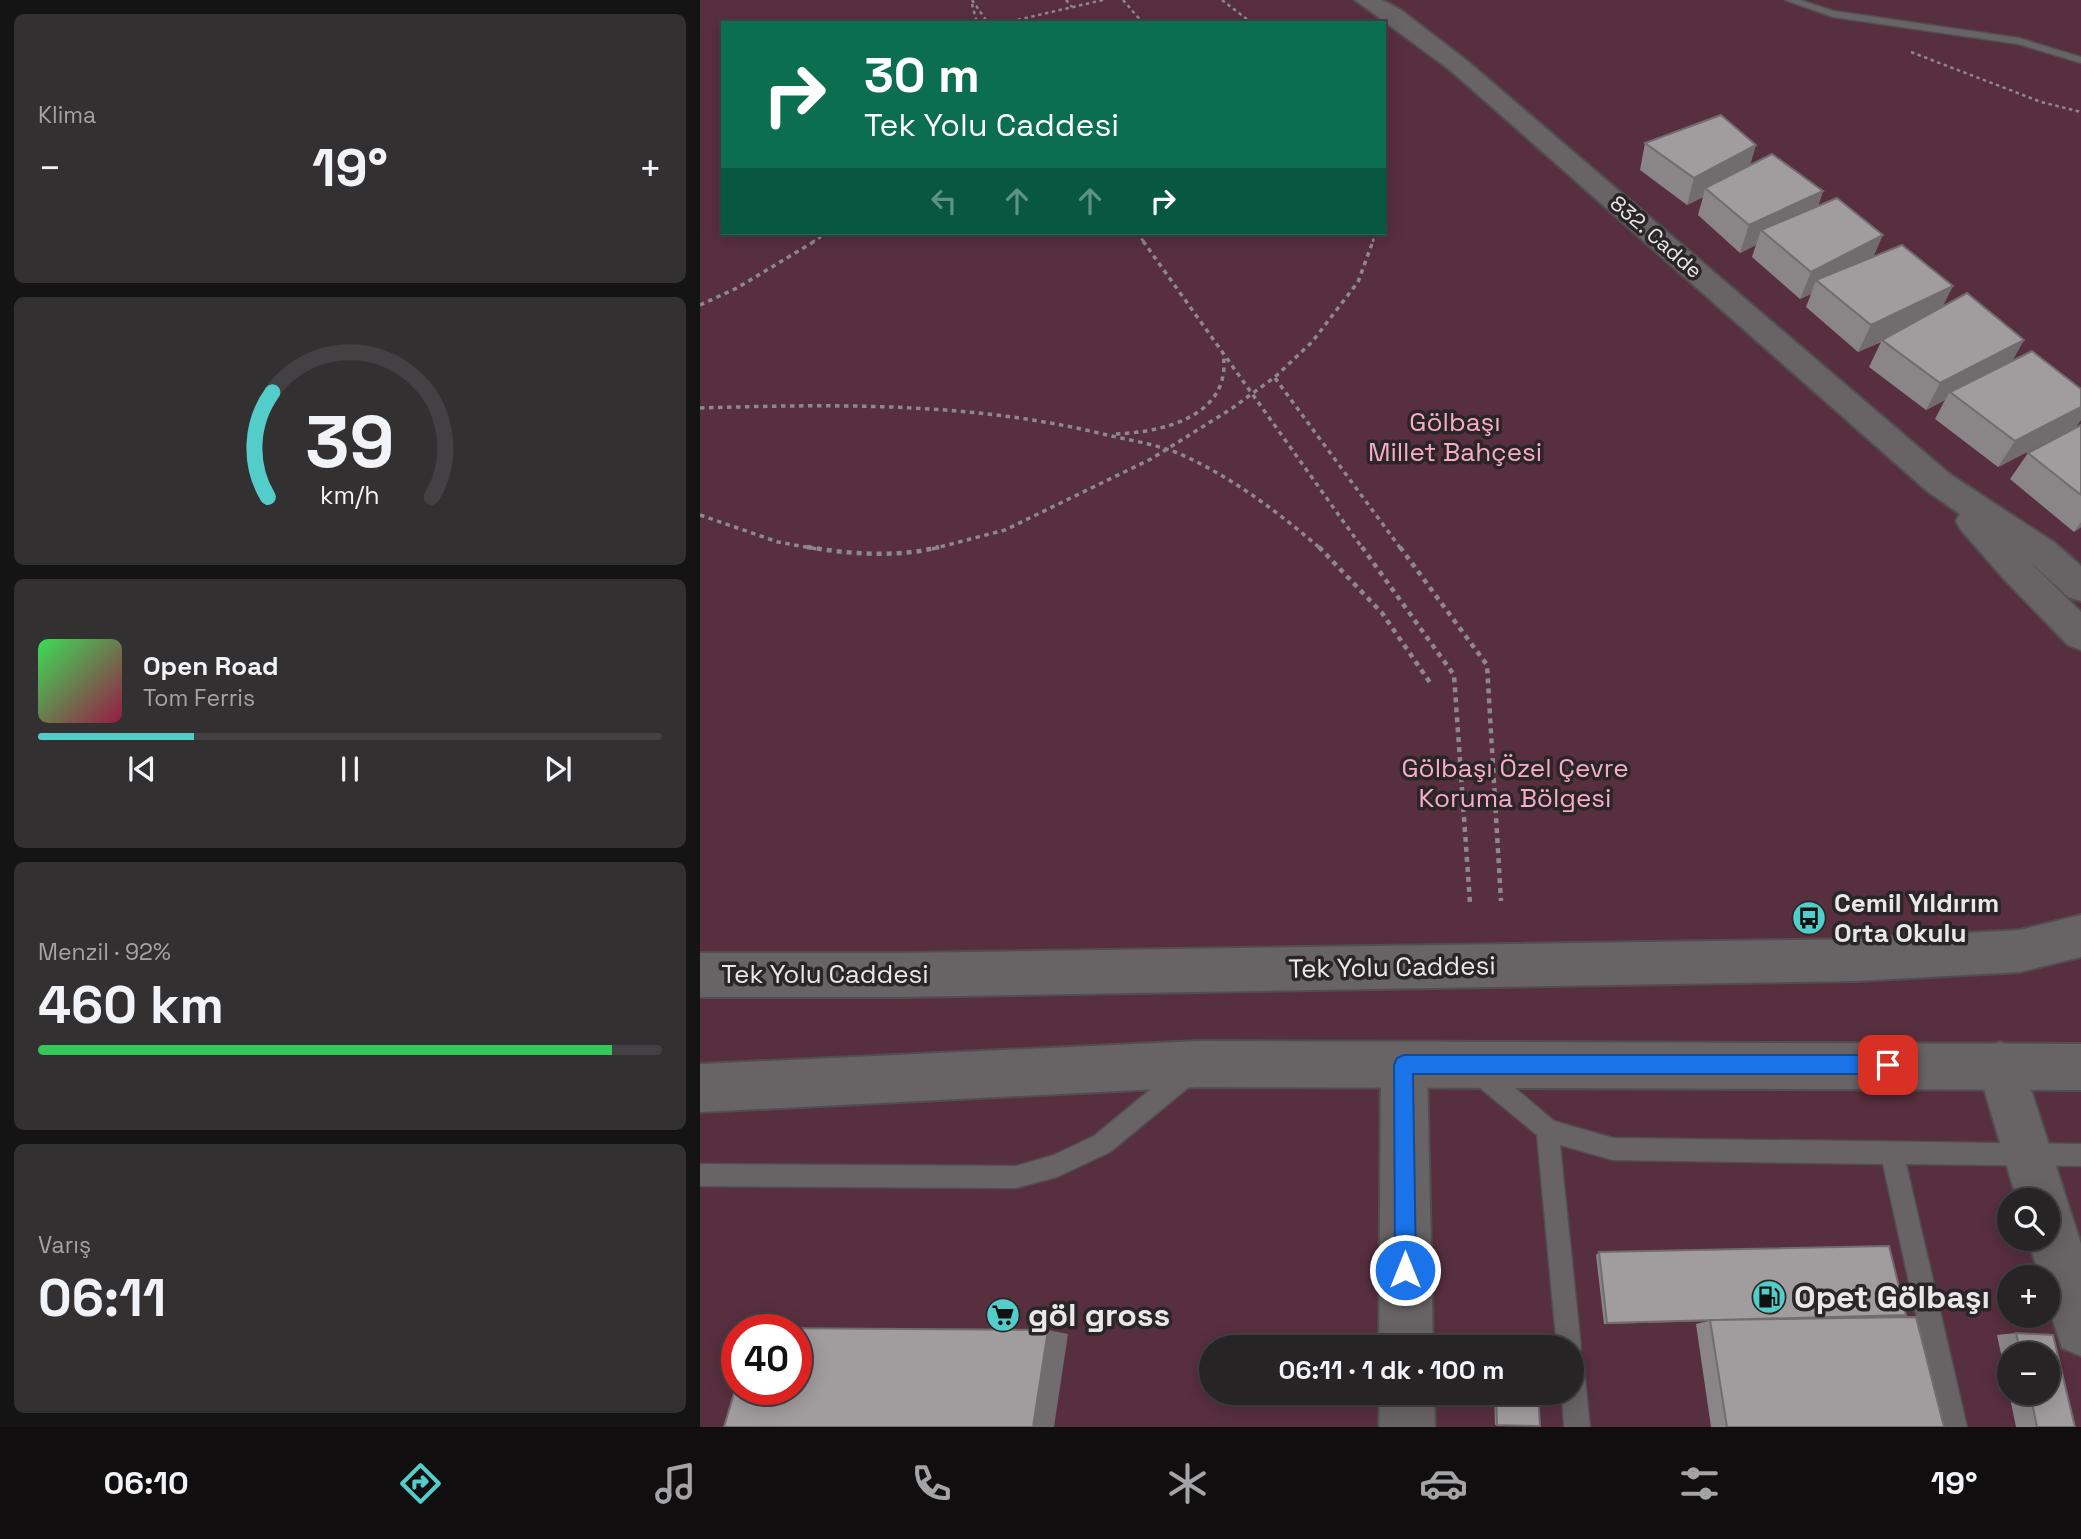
<!DOCTYPE html>
<html lang="tr">
<head>
<meta charset="utf-8">
<style>
	body { margin:0; font-family:"Space Grotesk",sans-serif; background:#333032; color:#f1f3f6; height:100vh; display:flex; flex-direction:column; font-size:26px; white-space:nowrap }
	* { box-sizing:border-box; margin:0 }
	p { font-size:23px; color:#a4a4a7 }
	.icon { flex:none; width:38px; height:38px; fill:none; stroke:currentColor; stroke-width:2; stroke-linecap:round; stroke-linejoin:round }
	.map { position:relative; flex:1; overflow:hidden }
	.drawer { display:flex; flex-direction:column; gap:14px; padding:14px; background:#151415; width:700px }
	.drawer>* { flex:none }
	.guide { position:absolute; left:21px; top:21px; width:665px; height:214px; border-radius:0px; box-shadow:0 4px 18px #0003,0 0 0 2px #434143; background:#0b6e4f; color:#fff; overflow:hidden }
	.fabs { position:absolute; left:1297px; top:1188px; display:grid; gap:14px }
	.fabs a { display:grid; place-items:center; width:63px; height:63px; border-radius:50%; background:#272426; box-shadow:0 4px 18px #0003,0 0 0 2px #434143; font-size:35px }
	.speed { position:absolute; left:21px; top:1314px; display:flex; gap:14px; font-size:35px; font-weight:700; text-align:center }
	.speed>* { display:grid; place-content:center; width:91px; height:91px; border-radius:50%; background:#272426; box-shadow:0 4px 18px #0003,0 0 0 2px #434143; line-height:1 }
	.speed .limit { border:10px solid #d22; background:#fff; color:#111 }
	.pin { position:absolute; display:grid; place-items:center; width:60px; height:60px; color:#fff; margin:-30px; border-radius:14px; box-shadow:0 4px 10px #0006 }
	.me { position:absolute; width:77px; margin:-38px; rotate:0deg; stroke-linejoin:round; filter:drop-shadow(0 0 5px #0008) }
	.turn { display:flex; align-items:center; gap:24px; height:147px; padding:0 28px; font-size:32px }
	.turn .icon { width:91px; height:91px; stroke-width:2.5 }
	.turn b { display:block; font-size:49px; line-height:60px }
	.lanes { display:flex; align-items:center; height:66px; padding:0 28px; background:#0003; justify-content:center; gap:35px; direction:ltr }
	.lanes .off { opacity:.35 }
	.big { font-size:52px; font-weight:800; line-height:1.1 }
	.drawer .tile { flex:1; display:flex; flex-direction:column; justify-content:center; gap:10px; min-width:0; padding:0 24px; border-radius:10px; background:#333032 }
	.drawer .dial { align-items:center; gap:0 }
	.dial svg { height:182px; overflow:visible; fill:none; stroke:#434143; stroke-width:7; stroke-linecap:round; text-anchor:middle }
	.dial text { fill:#f1f3f6; stroke:none }
	.song { display:flex; align-items:center; gap:21px }
	.cover { width:84px; height:84px; border-radius:10px; background:linear-gradient(135deg,hsl(130 70% 55%),hsl(340 70% 35%)) }
	.played { height:7px; border-radius:4px; background:linear-gradient(90deg,#53cdca 25%,#434143 25%) }
	.keys { display:flex; justify-content:space-around; direction:ltr }
	.heat { display:flex; justify-content:space-between; align-items:center; font-size:38px; direction:ltr }
	.charge { height:10px; border-radius:5px; background:linear-gradient(90deg,#34c759 92%,#434143 0) }
	.trip { position:absolute; left:499px; top:1335px; width:385px; height:70px; border-radius:35px; background:#272426; box-shadow:0 4px 18px #0003,0 0 0 2px #434143; font-weight:800; line-height:70px; text-align:center }
	.tab-bar { display:flex; height:112px; justify-content:space-around; align-items:center; background:#100e0f; color:#a4a4a7 }
	.tab-bar .icon { width:49px; height:49px }
	.tab-bar .on { color:#53cdca }
	.tab-bar b { font-size:32px; color:#f1f3f6 }
	main { display:flex; flex:1; min-height:0 }
	.map>svg:first-child { display:block }
	.green { fill:#582f3f; fill-rule:evenodd }
	.lines { fill:none; stroke-linecap:round; stroke-linejoin:round }
	.service-casing { stroke:#524e4f; stroke-width:3 }
	.tertiary-casing { stroke:#524e4f; stroke-width:4 }
	.secondary-casing { stroke:#524e4f; stroke-width:4 }
	.path-far2 { stroke:#8d898b; stroke-width:2.5; stroke-dasharray:3.5 3.5; stroke-linecap:butt }
	.path-far1 { stroke:#8d898b; stroke-width:3.5; stroke-dasharray:4.5 4.5; stroke-linecap:butt }
	.path { stroke:#8d898b; stroke-width:4.5; stroke-dasharray:5 5; stroke-linecap:butt }
	.service { fill:#686364; fill-rule:evenodd }
	.tertiary { fill:#686364; fill-rule:evenodd }
	.secondary { fill:#686364; fill-rule:evenodd }
	.wall { fill:#8a8687 }
	.shaded-wall { fill:#716d6e }
	.building { fill:#a19c9d; stroke:#716d6e; stroke-width:2 }
	.route { fill:#1a73e8; stroke:#114b97; stroke-width:2 }
	.labels { text-anchor:middle; stroke-width:7; stroke-linejoin:round; paint-order:stroke }
	.far-street-label { font-size:21px; fill:#eae7e8; stroke:#2a2628 }
	.park-label { font-size:26px; fill:#faabc7; stroke:#2a2628 }
	.poi-label { font-size:26px; font-weight:bold; fill:#eae7e8; stroke:#2a2628; text-anchor:start }
	.street-label { font-size:26px; fill:#eae7e8; stroke:#2a2628 }
	.near-poi-label { font-size:32px; font-weight:bold; fill:#eae7e8; stroke:#2a2628; text-anchor:start }
</style>
</head>
<body>
<main>
<section class="drawer">
<div class="tile"><p>Klima</p>
<div class="heat"><a>−</a><b class="big">19°</b><a>+</a></div>
</div>
<div class="tile dial"><svg viewBox="0 0 100 80">
<path d="M14 69A42 42 0 1 1 86 69"/>
<path d="M14 69A42 42 0 0 1 16 23" stroke="#53cdca"/>
<text x="50" y="56" font-size="32" font-weight="700">39</text>
<text x="50" y="72" font-size="11">km/h</text>
</svg></div>
<div class="tile">
<div class="song"><i class="cover"></i><div><b>Open Road</b><p>Tom Ferris</p></div></div>
<div class="played"></div>
<div class="keys"><svg class="icon" aria-label="previous" viewBox="0 0 24 24"><path d="M18 5L8 12l10 7zM5 5v14"/></svg><svg class="icon" aria-label="pause" viewBox="0 0 24 24"><path d="M8 5v14M16 5v14"/></svg><svg class="icon" aria-label="next" viewBox="0 0 24 24"><path d="M6 5l10 7-10 7zM19 5v14"/></svg></div>
</div>
<div class="tile"><p>Menzil · 92%</p><b class="big">460 km</b><div class="charge"></div></div>
<div class="tile"><p>Varış</p><b class="big">06:11</b></div>
</section>
<div class="map">
<svg width="1381" height="1427" viewBox="0 0 1381 1427">
	<rect width="100%" height="100%" fill="#343032"/>
	<path class="green" d="M0,0H1381V1427H0ZM23,23H684V233H23ZM1309,1200H1348V1239H1309ZM1309,1278H1348V1316H1309ZM37,1330H96V1390H37ZM511,1348H872V1393H511ZM1309,1354H1348V1393H1309Z"/>
	<g class="lines">
		<g class="service-casing">
			<path id="service" d="M1085,0H1100L1134,11L1319,38L1381,57V63L1318,44L1133,17Z
				M487,1063L495,1066L498,1074L495,1082L410,1152L357,1177L316,1188L0,1186V1164L316,1166L354,1155L394,1136L479,1066Z
				M781,1063L789,1066L854,1121L913,1138L1381,1144V1166L1206,1164L1267,1427H1241L1183,1164L913,1160L860,1145L881,1348L878,1357L873,1358L881,1361L884,1370L890,1427H864L862,1393H872V1348H857L837,1135L773,1082L770,1074L773,1066Z"/>
		</g>
		<g class="tertiary-casing">
			<path id="tertiary" d="M655,0H682L701,10L766,60L1251,475L1355,543L1381,566V601L1368,597L1326,558L1381,612V650L1368,645L1303,578L1261,530L1256,521L1260,514L1227,491L750,70Z
				M704,1042L721,1048L727,1065L733,1348H679L681,1065L687,1048Z
				M1300,1042L1317,1048L1323,1065L1381,1244V1356L1362,1348L1348,1305V1278H1340L1328,1239H1348V1200H1317L1277,1065L1283,1048Z
				M680,1393H734L735,1427H679Z"/>
		</g>
		<g class="secondary-casing">
			<path id="secondary" d="M1381,915V957L1320,972L1156,981L200,997H0V953H200L1156,939L1320,930Z
				M498,1041L1381,1044V1090L498,1087L0,1112V1064Z"/>
		</g>
		<path class="path-far2" d="M272,0L288,23
			M366,0L372,7
			M423,0L443,23
			M522,0L552,23
			M272,4L277,23
			M304,23L403,0
			M1211,52L1341,102L1381,112
			M437,233L444,242
			M112,242L128,233
			M673,242L674,233"/>
		<path class="path-far1" d="M443,241L663,549
			M0,305L37,288L115,241
			M575,378L701,549
			M0,408C135,404 271,402 403,434C428,440 456,444 480,454C532,477 578,512 621,549
			M416,434C465,432 533,415 523,353
			M0,515L78,542L117,549
			M232,549L305,530L451,459L531,409L575,377L612,342L658,282L673,241"/>
		<path class="path" d="M107,547C150,554 196,558 239,547
			M619,547L682,613L731,684
			M662,547L754,675L770,903
			M700,547L787,665L801,901"/>
		<use href="#service" class="service"/>
		<use href="#tertiary" class="tertiary"/>
		<use href="#secondary" class="secondary"/>
	</g>
	<path class="wall" d="M945,143L1050,165L1123,191L1118,206L1174,256L1242,306L1324,340L1312,361L1376,427L1298,467L1235,419L1245,400L1226,410L1169,367L1181,342L1158,352L1106,307L1111,294L1100,299L1052,257L1056,245L1040,253L998,215L1003,197L987,205L940,170Z
		M1381,425V527L1374,532L1310,479L1328,453Z
		M899,1252L1206,1315L1198,1316L1068,1319L1244,1427H1011L996,1324L1008,1321L904,1324L896,1255Z
		M1316,1333L1353,1335L1375,1427H1316L1309,1393H1348V1354H1309V1392L1297,1335Z
		M794,1393H838L797,1425H795Z"/>
	<path class="shaded-wall" d="M1056,145L1048,173L1005,188L1003,197L987,205L994,178Z
		M1123,191L1114,219L1061,230L1056,245L1040,253L1049,225Z
		M1183,235L1171,262L1116,280L1111,294L1100,299L1111,272Z
		M1253,286L1239,314L1182,340L1181,342L1158,352L1171,325Z
		M1324,340L1308,367L1250,392L1245,400L1226,410L1240,383Z
		M1381,407V420L1376,427L1298,467L1315,441Z
		M1381,522V527L1374,532Z
		M348,1330L368,1334L354,1427H333Z"/>
	<path class="building" d="M1021,115L1056,145L994,178L945,143Z
		M1072,154L1123,191L1049,225L1005,188Z
		M1137,198L1183,235L1111,272L1061,230Z
		M1202,245L1253,286L1171,325L1116,280Z
		M1267,293L1324,340L1240,383L1182,340Z
		M1332,351L1381,389V407L1315,441L1250,392Z
		M1381,425V495L1328,453Z
		M1189,1246L1206,1315L907,1323L899,1252Z
		M1216,1317L1244,1427H1027L1010,1320Z
		M53,1328L348,1330L333,1427H24L37,1383V1390H96V1330H52Z
		M1316,1333L1353,1335L1375,1427H1337L1330,1393H1348V1354H1321Z
		M796,1393H838L840,1426L797,1425Z"/>
	<path class="route" d="M704,1055H1188L1195,1058L1198,1065L1195,1072L1188,1074H713L716,1270L713,1278L705,1281L698,1278L695,1270L694,1065L697,1058Z"/>
	<defs>
		<g id="bus-disc" transform="scale(1.75)"><circle r="9.5" fill="#53cdca" stroke="#2a2628"/><path d="M-5-6H5V4H4V6H2V4H-2V6H-4V4H-5ZM-3.5-4V0h7V-4ZM-3.5 1.2v1.5H-2V1.2ZM2 1.2v1.5H3.5V1.2Z" fill="#111"/></g>
		<g id="fuel-disc" transform="scale(1.75)"><circle r="9.5" fill="#53cdca" stroke="#2a2628"/><path d="M-5.5-6h7V0h2V4h1.3V-2.5L3-4.5l.8-.8L6-3V5H2.5V1h-1V6h-7ZM-4.2-4.7v3.2H.2V-4.7Z" fill="#111"/></g>
		<g id="supermarket-disc" transform="scale(1.75)"><circle r="9.5" fill="#53cdca" stroke="#2a2628"/><path d="M-6-5.5h2.5l.6 2H6L4.5 2H-2.5L-4.4-4H-6ZM-1.5 3.2a1.3 1.3 0 1 0 .1 0ZM3 3.2a1.3 1.3 0 1 0 .1 0Z" fill="#111"/></g>
	</defs>
	<g fill-rule="evenodd">
		<use href="#bus-disc" x="1109" y="918"/>
		<use href="#fuel-disc" x="1069" y="1297"/>
		<use href="#supermarket-disc" x="303" y="1315"/>
	</g>
	<g class="labels">
		<g class="far-street-label">
			<text transform="translate(956 237) rotate(41)" y="7">832. Cadde</text>
		</g>
		<g class="park-label">
			<text x="755" y="431">Gölbaşı<tspan x="755" dy="30">Millet Bahçesi</tspan></text>
			<text x="815" y="777">Gölbaşı Özel Çevre<tspan x="815" dy="30">Koruma Bölgesi</tspan></text>
		</g>
		<g class="poi-label">
			<text x="1134" y="912">Cemil Yıldırım<tspan x="1134" dy="30">Orta Okulu</tspan></text>
		</g>
		<g class="street-label">
			<text transform="translate(692 967) rotate(-1)" y="9">Tek Yolu Caddesi</text>
			<text x="125" y="983">Tek Yolu Caddesi</text>
		</g>
		<g class="near-poi-label">
			<text x="1094" y="1308">Opet Gölbaşı</text>
			<text x="328" y="1326">göl gross</text>
		</g>
	</g>
</svg>
<div class="fabs">
<a><svg class="icon" aria-label="search" viewBox="0 0 24 24"><circle cx="10" cy="10" r="6"/><path d="M15 15l6 6"/></svg></a>
<a>+</a>
<a>−</a>
</div>
<div class="speed"><div class="limit">40</div></div>
<div class="pin" style="left:1188px;top:1065px;background:#d93025"><svg class="icon" aria-label="arrive" viewBox="0 0 24 24"><path d="M6 21V4h12l-3 4 3 4H6"/></svg></div>
<svg class="me" style="left:705px;top:1270px" viewBox="-20 -20 40 40"><circle r="17" fill="#1a73e8" stroke="#fff" stroke-width="3"/><path d="M0-11L8 9 0 5-8 9z" fill="#fff"/></svg>
<div class="trip">06:11 · 1 dk · 100 m</div>
<div class="guide">
<div class="turn"><svg class="icon" aria-label="right" viewBox="0 0 24 24"><path d="M7 20v-9h11M14 6l5 5-5 5"/></svg><div><b>30 m</b>Tek Yolu Caddesi</div></div>
<div class="lanes"><svg class="icon off" aria-label="left" viewBox="0 0 24 24"><path d="M17 20v-9H6M10 6l-5 5 5 5"/></svg><svg class="icon off" aria-label="ahead" viewBox="0 0 24 24"><path d="M12 20V5M6 11l6-6 6 6"/></svg><svg class="icon off" aria-label="ahead" viewBox="0 0 24 24"><path d="M12 20V5M6 11l6-6 6 6"/></svg><svg class="icon" aria-label="right" viewBox="0 0 24 24"><path d="M7 20v-9h11M14 6l5 5-5 5"/></svg></div>
</div>
</div>
</main>
<nav class="tab-bar">
<b>06:10</b>
<svg class="icon on" aria-label="directions" viewBox="0 0 24 24"><path d="M12 3l9 9-9 9-9-9zM9 14v-3h6M13 9l2 2-2 2"/></svg>
<svg class="icon" aria-label="music" viewBox="0 0 24 24"><path d="M9 18V5l10-2v13"/><circle cx="6" cy="18" r="3"/><circle cx="16" cy="16" r="3"/></svg>
<svg class="icon" aria-label="phone" viewBox="0 0 24 24"><path d="M5 4h4l2 5-3 2q2 4 5 5l2-3 5 2v4C11 20 4 13 5 4z"/></svg>
<svg class="icon" aria-label="climate" viewBox="0 0 24 24"><path d="M12 3v18M4 7l16 10M4 17L20 7"/></svg>
<svg class="icon" aria-label="car" viewBox="0 0 24 24"><path d="M5 17H2v-5l4-1 3-4h7l3 4 3 1v5h-3M9 17h6M6 11h13"/><circle cx="7" cy="17" r="2"/><circle cx="17" cy="17" r="2"/></svg>
<svg class="icon" aria-label="filters" viewBox="0 0 24 24"><path d="M4 7h16M4 17h16"/><circle cx="9" cy="7" r="2"/><circle cx="15" cy="17" r="2"/></svg>
<b>19°</b>
</nav>
</body>
</html>
